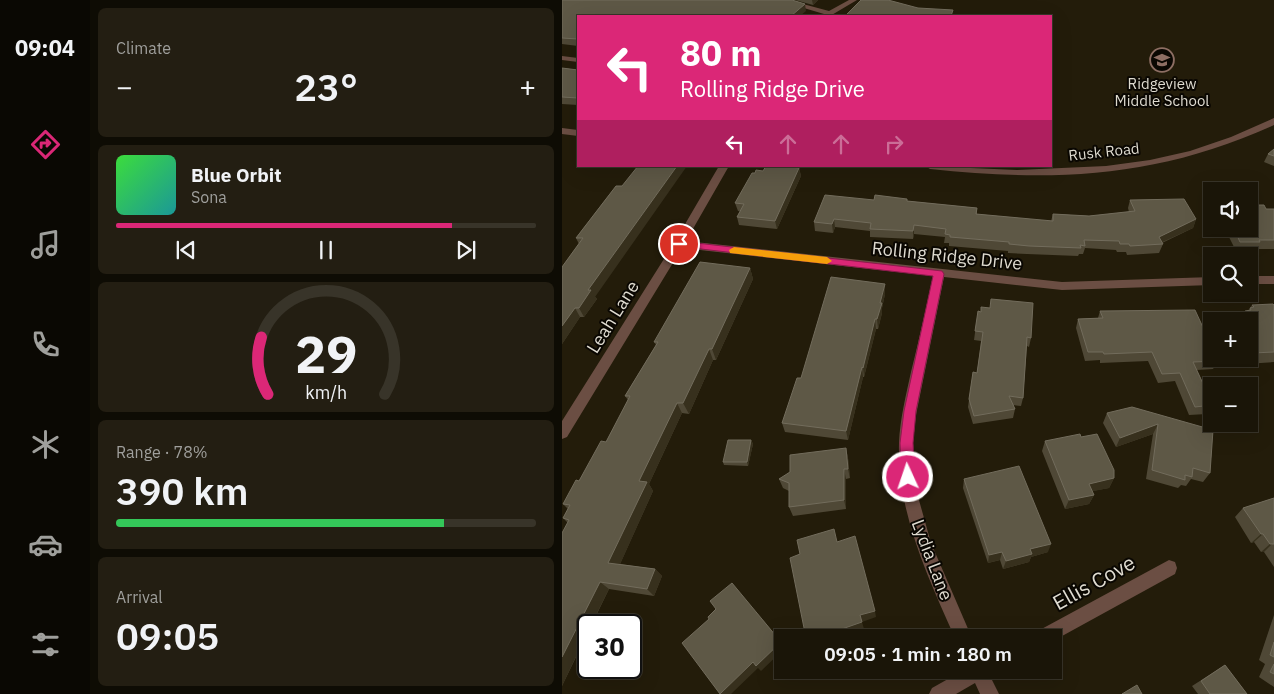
<!DOCTYPE html>
<html lang="en">
<head>
<meta charset="utf-8">
<style>
	body { margin:0; font-family:"IBM Plex Sans",sans-serif; background:#231e12; color:#f1f3f6; height:100vh; display:flex; flex-direction:column; font-size:19px; white-space:nowrap }
	* { box-sizing:border-box; margin:0 }
	p { font-size:16px; color:#9f9f9c }
	.icon { flex:none; width:28px; height:28px; fill:none; stroke:currentColor; stroke-width:2; stroke-linecap:round; stroke-linejoin:round }
	.map { position:relative; flex:1; overflow:hidden }
	.sheet { display:flex; flex-direction:column; gap:8px; padding:8px; background:#0e0c04; width:472px }
	.sheet>* { flex:none }
	.hud { position:absolute; left:15px; top:15px; width:475px; height:152px; border-radius:0px; box-shadow:0 5px 20px #0002,0 0 0 1px #383429; background:#db2777; color:#fff; overflow:hidden }
	.tools { position:absolute; left:641px; top:182px; display:grid; gap:10px }
	.tools a { display:grid; place-items:center; width:55px; height:55px; border-radius:0px; background:#1a1508; box-shadow:0 5px 20px #0002,0 0 0 1px #383429; font-size:25px }
	.speed { position:absolute; left:15px; top:614px; display:flex; gap:10px; font-size:25px; font-weight:700; text-align:center }
	.speed>* { display:grid; place-content:center; width:65px; height:65px; border-radius:50%; background:#1a1508; box-shadow:0 5px 20px #0002,0 0 0 1px #383429; line-height:1 }
	.speed .limit { border:2px solid #111; border-radius:8px; background:#fff; color:#111 }
	.pin { position:absolute; display:grid; place-items:center; width:42px; height:42px; color:#fff; margin:-21px; border:2px solid #fff; border-radius:50%; box-shadow:0 1px 5px #0007 }
	.me { position:absolute; width:55px; margin:-28px; rotate:357deg; stroke-linejoin:round; filter:drop-shadow(0 0 4px #0008) }
	.turn { display:flex; align-items:center; gap:18px; height:105px; padding:0 20px; font-size:22px }
	.turn .icon { width:65px; height:65px; stroke-width:2.5 }
	.turn b { display:block; font-size:35px; line-height:42px }
	.lanes { display:flex; align-items:center; height:48px; padding:0 20px; background:#0003; justify-content:center; gap:25px; direction:ltr }
	.lanes .off { opacity:.35 }
	.big { font-size:38px; font-weight:600; line-height:1.1 }
	.sheet .card { flex:1; display:flex; flex-direction:column; justify-content:center; gap:8px; min-width:0; padding:0 18px; border-radius:8px; background:#231e12 }
	.sheet .dial { align-items:center; gap:0 }
	.dial svg { height:130px; overflow:visible; fill:none; stroke:#383429; stroke-width:7; stroke-linecap:round; text-anchor:middle }
	.dial text { fill:#f1f3f6; stroke:none }
	.song { display:flex; align-items:center; gap:15px }
	.cover { width:60px; height:60px; border-radius:8px; background:linear-gradient(135deg,hsl(120 70% 55%),hsl(180 70% 35%)) }
	.played { height:5px; border-radius:2px; background:linear-gradient(90deg,#db2777 80%,#383429 80%) }
	.keys { display:flex; justify-content:space-around; direction:ltr }
	.heat { display:flex; justify-content:space-between; align-items:center; font-size:28px; direction:ltr }
	.charge { height:8px; border-radius:4px; background:linear-gradient(90deg,#34c759 78%,#383429 0) }
	.trip { position:absolute; left:212px; top:629px; width:288px; height:50px; border-radius:0px; background:#1a1508; box-shadow:0 5px 20px #0002,0 0 0 1px #383429; font-weight:600; line-height:50px; text-align:center }
	main { display:flex; flex:1; min-height:0 }
	.menu { display:flex; flex-direction:column; width:90px; justify-content:space-around; align-items:center; background:#0a0803; color:#9f9f9c }
	.menu .icon { width:35px; height:35px }
	.menu .selected { color:#db2777 }
	.menu b { font-size:22px; color:#f1f3f6 }
	.map>svg:first-child { display:block }
	.lines { fill:none; stroke-linecap:round; stroke-linejoin:round }
	.minor { fill:#6b4e43; fill-rule:evenodd }
	.wall { fill:#4f4836 }
	.shaded-wall { fill:#37301d }
	.building { fill:#5e5846; stroke:#726c5c }
	.route { fill:#db2777; stroke:#8e194d }
	.slow { fill:#f59e0b }
	.labels { text-anchor:middle; stroke-width:4; stroke-linejoin:round; paint-order:stroke }
	.far-poi-label { font-size:15px; fill:#dfdbd0; stroke:#0a0702 }
	.far-street-label { font-size:15px; fill:#dfdbd0; stroke:#0a0702 }
	.street-label { font-size:18px; fill:#dfdbd0; stroke:#0a0702 }
	.near-street-label { font-size:21px; fill:#dfdbd0; stroke:#0a0702 }
</style>
</head>
<body>
<main>
<nav class="menu">
<b>09:04</b>
<svg class="icon selected" aria-label="directions" viewBox="0 0 24 24"><path d="M12 3l9 9-9 9-9-9zM9 14v-3h6M13 9l2 2-2 2"/></svg>
<svg class="icon" aria-label="music" viewBox="0 0 24 24"><path d="M9 18V5l10-2v13"/><circle cx="6" cy="18" r="3"/><circle cx="16" cy="16" r="3"/></svg>
<svg class="icon" aria-label="phone" viewBox="0 0 24 24"><path d="M5 4h4l2 5-3 2q2 4 5 5l2-3 5 2v4C11 20 4 13 5 4z"/></svg>
<svg class="icon" aria-label="climate" viewBox="0 0 24 24"><path d="M12 3v18M4 7l16 10M4 17L20 7"/></svg>
<svg class="icon" aria-label="car" viewBox="0 0 24 24"><path d="M5 17H2v-5l4-1 3-4h7l3 4 3 1v5h-3M9 17h6M6 11h13"/><circle cx="7" cy="17" r="2"/><circle cx="17" cy="17" r="2"/></svg>
<svg class="icon" aria-label="filters" viewBox="0 0 24 24"><path d="M4 7h16M4 17h16"/><circle cx="9" cy="7" r="2"/><circle cx="15" cy="17" r="2"/></svg>
</nav>
<section class="sheet">
<div class="card"><p>Climate</p>
<div class="heat"><a>−</a><b class="big">23°</b><a>+</a></div>
</div>
<div class="card">
<div class="song"><i class="cover"></i><div><b>Blue Orbit</b><p>Sona</p></div></div>
<div class="played"></div>
<div class="keys"><svg class="icon" aria-label="previous" viewBox="0 0 24 24"><path d="M18 5L8 12l10 7zM5 5v14"/></svg><svg class="icon" aria-label="pause" viewBox="0 0 24 24"><path d="M8 5v14M16 5v14"/></svg><svg class="icon" aria-label="next" viewBox="0 0 24 24"><path d="M6 5l10 7-10 7zM19 5v14"/></svg></div>
</div>
<div class="card dial"><svg viewBox="0 0 100 80">
<path d="M14 69A42 42 0 1 1 86 69"/>
<path d="M14 69A42 42 0 0 1 10 34" stroke="#db2777"/>
<text x="50" y="56" font-size="32" font-weight="700">29</text>
<text x="50" y="72" font-size="11">km/h</text>
</svg></div>
<div class="card"><p>Range · 78%</p><b class="big">390 km</b><div class="charge"></div></div>
<div class="card"><p>Arrival</p><b class="big">09:05</b></div>
</section>
<div class="map">
<svg width="712" height="694" viewBox="0 0 712 694">
	<rect width="100%" height="100%" fill="#231c0a"/>
	<g class="lines">
		<path class="minor" d="M215,0H226L267,11L287,0H295L268,16H260L262,14Z
			M0,56L16,58V62L0,60Z
			M712,118V125C595,178 493,182 368,169L363,166L455,170L544,166L588,160L628,151L669,137Z
			M0,128L16,130V136L0,134Z
			M157,166H167L124,241L500,282L650,277V285L500,290L382,277L354,415L351,442L352,468L355,493L369,543L410,638H393C365,575 335,512 337,443C338,419 344,395 349,372C357,340 364,308 371,276L120,248L5,437L0,439V421L112,243Z
			M688,276H712V284H688Z
			M607,560L613,562L615,568L613,574L491,641V638H472L474,632Z
			M402,670H429L427,674L437,694H418L413,683L394,694H367L370,688Z"/>
	</g>
	<path class="wall" d="M0,0L244,11L16,16V46L0,44Z
		M233,0H256L251,5Z
		M0,68L16,70V105L0,104Z
		M712,149V166L702,162L706,154Z
		M237,168L239,176L215,229L177,225L175,217L178,211H176L173,203L193,173L201,171Z
		M54,186L33,297L35,299L22,317H18L0,344V267L17,244L14,238Z
		M312,200L345,201L415,208V214L489,221L491,214L527,216L567,212L566,208L568,200L634,219L631,228L600,243L601,244L597,253L565,255L564,252H555L554,250L523,248L521,254H517L516,256L465,254L446,253V251L387,246V243H382L383,237L352,234L351,239L308,237V231L273,227L271,233L253,231L252,222Z
		M704,209H712V249H694L693,251H674L663,229H688Z
		M188,268L191,279L154,360H151L127,414L120,413L87,484L91,491L58,564L93,569L100,576L92,596L47,589L0,686V533L6,523L1,518L6,509L1,504L44,442L66,400L63,396L94,345L92,342Z
		M323,294L320,308V313L316,329H314L302,377H301L286,440L223,432L220,423L239,378Z
		M690,305H712V362L684,364L682,359H688V321H671L673,318H679L683,311H686Z
		M416,311L469,338L467,347L465,346L461,398L459,406L451,405L453,409L451,418L411,424L406,407L411,372L415,373L419,341L412,340Z
		M538,311L656,361L651,369L635,370L650,403V406L645,414L627,415L613,381L596,383L586,361L538,363V360L523,361L514,328L516,319L536,318Z
		M545,413L651,430L648,473L641,482L629,479L624,486L619,485L616,488L584,479L591,434L554,447L541,423Z
		M519,437L552,478L547,488L530,491L532,495L527,504L503,509L480,451L483,441Z
		M189,440L191,444L186,466L162,465L161,462Z
		M284,448L286,458L288,478L284,479V509L231,516L227,507V491L221,488L217,479Z
		M402,479L486,552L469,557L467,562L441,569L438,560L426,563L401,488Z
		M712,498V567L702,552H699L692,542L689,543L673,517L681,508Z
		M712,615V687L697,677L703,664L697,660Z
		M663,665L685,694H636L630,686Z"/>
	<path class="shaded-wall" d="M250,0H256L251,5Z
		M243,4L244,11L238,16H229Z
		M115,166H125L33,297L35,299L22,317L17,308L26,290Z
		M237,168L239,176L215,229L213,221Z
		M272,219L273,227L271,233L270,224Z
		M634,219L631,228L594,245L597,237Z
		M352,225V234L351,239V231Z
		M188,268L191,279L154,360L150,349Z
		M323,284V294L320,308V313L316,329L315,319L318,303Z
		M13,308L18,317L0,344V326Z
		M313,319L314,329L302,377L301,368Z
		M147,349L151,360L127,414L121,403Z
		M300,367L301,377L286,440L284,431Z
		M115,403L120,413L87,484L91,491L55,571L46,563L77,481Z
		M596,424L591,434L554,447L558,438Z
		M189,440L191,444L186,466L185,462Z
		M284,448L286,458L288,478L286,469Z
		M282,469L284,479V509L282,500Z
		M552,478L547,488L522,493L527,484Z
		M532,495L527,504L503,509L507,500Z
		M699,534H701L692,542L689,543Z
		M711,543L702,552H699L708,544Z
		M489,544L486,552L469,557L467,562L441,569L444,561L468,549Z
		M440,552L438,560L426,563L427,555Z
		M93,569L100,576L92,596L85,589Z
		M38,582L47,589L29,625H26V631L0,686V657Z
		M313,611L314,617L300,622L298,615Z
		M300,622L302,629L276,638H254Z
		M219,642L221,645V650L199,671L196,668L169,694H158L191,662Z"/>
	<path class="building" d="M0,0H230L243,4L229,16H16V39L0,38Z
		M299,0H326L356,8L391,10L389,16H283Z
		M0,68L16,70L15,72H16V98L0,97Z
		M712,149V156L706,154Z
		M76,166H115L26,290H29L17,308H13L0,326V267L21,238H14L54,186H60Z
		M204,166H221L237,168L213,221L175,217L182,204L173,203L190,173H193L194,170L201,171Z
		M263,195L312,200L313,195L345,199V201L415,208L414,214L491,221V214L527,216L573,211L568,200L622,199L634,219L597,237L601,244L568,246L567,244H558L557,241L522,240L523,246L518,245L519,248L467,246L447,244V242L388,237V235L383,234L384,229L352,225L351,231L308,229L309,223L272,219L270,224L252,222Z
		M688,205H702L704,209H712V240H697L698,242H678L672,229H688Z
		M138,262L188,268L150,349H147L121,403H115L77,481L85,482L46,563L93,569L85,589L38,582L0,657V533L7,520L1,518L8,505L1,504L14,480L17,481L39,441L44,442L68,396H63L96,342H92Z
		M269,277L323,284L318,303H320L315,319H313L301,368L300,367L284,431L220,423L235,378H239Z
		M429,299L471,303L469,338L465,337L461,398L447,396L453,409L412,416L407,399L411,372L415,373L421,332L413,331L416,311L419,312V307L428,308Z
		M711,304L712,305V352L691,353L688,346V321H674L673,318H687L683,311L689,310L688,308L692,307L690,305Z
		M633,310L650,347V359H655L656,361L631,362L650,403V405L633,407L618,373L600,374L590,352L542,354L541,352H526L516,319L541,318L538,311Z
		M570,407L651,430L648,473L631,468L630,477L623,475V480L590,470L596,424L558,438L545,413Z
		M518,434L519,437L535,434L552,470V478L527,484L532,495L507,500L483,441Z
		M166,440H189L185,462H161Z
		M284,448L286,469H282V500L227,507V483L217,479L228,472V455Z
		M457,466L489,544L468,549L470,554L444,561L440,552L427,555L402,479Z
		M712,498V544H708L701,534H699L681,508Z
		M272,529L275,542L293,536L313,611L298,615L300,622L254,638H244L228,558L238,554L235,540Z
		M170,583L219,642L194,666L191,662L158,694L120,643L147,619L146,617L154,609L148,601Z
		M712,642V657L708,655Z
		M712,664V674L708,672Z
		M663,665L685,694H648L639,681Z
		M575,685L580,694H560Z"/>
	<path class="route" d="M117,241L380,271L382,274L354,411L351,443L353,477L351,481L346,483L341,481L339,477L338,443L342,411L371,276L113,246V242Z"/>
	<path class="slow" d="M172,247L265,257L270,261L265,264L168,253L167,250Z"/>
	<defs>
		<g id="school-ring" transform="scale(1.25)"><circle r="9.5" fill="#0a0702" stroke="#8d6e63" stroke-width="1.5"/><path d="M0-5L7-2L0 1L-7-2ZM-4 1L0 2.5L4 1V4Q0 6-4 4Z" fill="#8d6e63"/></g>
	</defs>
	<g fill-rule="evenodd">
		<use href="#school-ring" x="600" y="60"/>
	</g>
	<g class="labels">
		<g class="far-poi-label">
			<text x="600" y="89">Ridgeview<tspan x="600" dy="17">Middle School</tspan></text>
		</g>
		<g class="far-street-label">
			<text transform="translate(542 152) rotate(-6)" y="5">Rusk Road</text>
		</g>
		<g class="street-label">
			<text transform="translate(385 256) rotate(6)" y="6">Rolling Ridge Drive</text>
			<text transform="translate(51 317) rotate(-58)" y="6">Leah Lane</text>
			<text transform="translate(370 560) rotate(69)" y="6">Lydia Lane</text>
		</g>
		<g class="near-street-label">
			<text transform="translate(532 583) rotate(-29)" y="7">Ellis Cove</text>
		</g>
	</g>
</svg>
<div class="tools">
<a><svg class="icon" aria-label="sound" viewBox="0 0 24 24"><path d="M4 9h4l5-4v14l-5-4H4zM17 9q2 3 0 6"/></svg></a>
<a><svg class="icon" aria-label="search" viewBox="0 0 24 24"><circle cx="10" cy="10" r="6"/><path d="M15 15l6 6"/></svg></a>
<a>+</a>
<a>−</a>
</div>
<div class="speed"><div class="limit">30</div></div>
<div class="pin" style="left:117px;top:244px;background:#d93025"><svg class="icon" aria-label="arrive" viewBox="0 0 24 24"><path d="M6 21V4h12l-3 4 3 4H6"/></svg></div>
<svg class="me" style="left:346px;top:477px" viewBox="-20 -20 40 40"><circle r="17" fill="#db2777" stroke="#fff" stroke-width="3"/><path d="M0-11L8 9 0 5-8 9z" fill="#fff"/></svg>
<div class="trip">09:05 · 1 min · 180 m</div>
<div class="hud">
<div class="turn"><svg class="icon" aria-label="left" viewBox="0 0 24 24"><path d="M17 20v-9H6M10 6l-5 5 5 5"/></svg><div><b>80 m</b>Rolling Ridge Drive</div></div>
<div class="lanes"><svg class="icon" aria-label="left" viewBox="0 0 24 24"><path d="M17 20v-9H6M10 6l-5 5 5 5"/></svg><svg class="icon off" aria-label="ahead" viewBox="0 0 24 24"><path d="M12 20V5M6 11l6-6 6 6"/></svg><svg class="icon off" aria-label="ahead" viewBox="0 0 24 24"><path d="M12 20V5M6 11l6-6 6 6"/></svg><svg class="icon off" aria-label="right" viewBox="0 0 24 24"><path d="M7 20v-9h11M14 6l5 5-5 5"/></svg></div>
</div>
</div>
</main>
</body>
</html>
